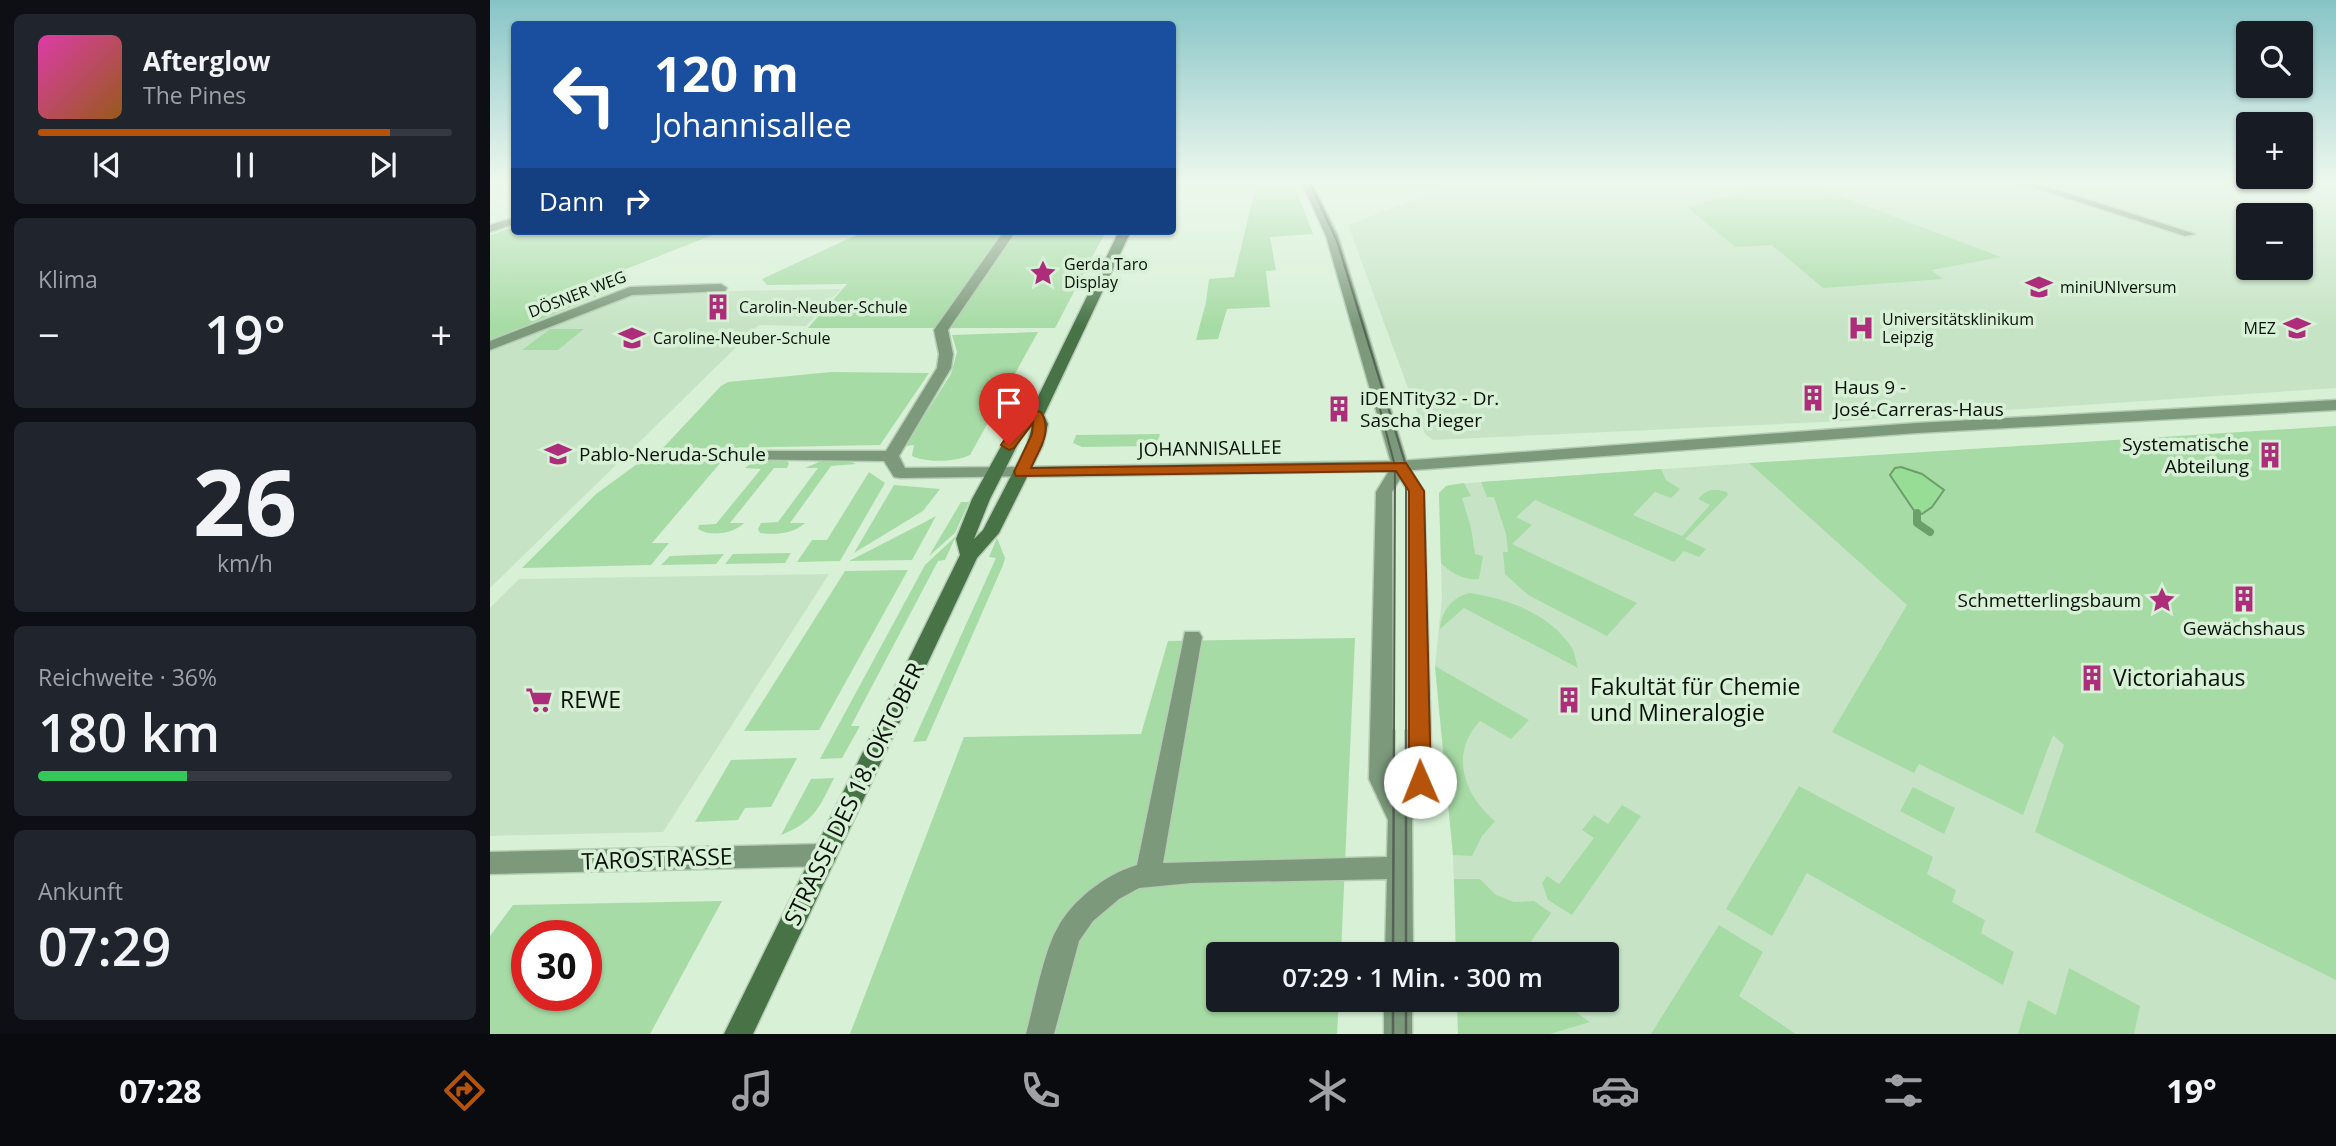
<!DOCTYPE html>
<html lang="de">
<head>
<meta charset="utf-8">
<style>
	body { margin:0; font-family:"Open Sans",sans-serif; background:#20242c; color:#f1f3f6; height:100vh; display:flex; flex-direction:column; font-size:26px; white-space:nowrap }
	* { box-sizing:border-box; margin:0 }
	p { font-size:23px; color:#9ea1a6 }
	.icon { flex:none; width:38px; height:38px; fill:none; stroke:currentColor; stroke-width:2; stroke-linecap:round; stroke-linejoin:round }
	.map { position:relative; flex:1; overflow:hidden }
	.details { display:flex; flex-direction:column; gap:14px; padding:14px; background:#0d0f14; width:490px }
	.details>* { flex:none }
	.guide { position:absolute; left:21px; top:21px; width:665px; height:214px; border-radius:7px; box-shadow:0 2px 5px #0004; background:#1a4fa0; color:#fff; overflow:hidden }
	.fabs { position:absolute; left:1746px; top:21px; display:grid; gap:14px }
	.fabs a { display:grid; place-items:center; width:77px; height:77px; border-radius:7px; background:#171b24; box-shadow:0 2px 5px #0004; font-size:35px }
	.speed { position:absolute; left:21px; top:920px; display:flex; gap:14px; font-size:35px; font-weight:700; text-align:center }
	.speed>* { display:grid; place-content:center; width:91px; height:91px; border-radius:50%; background:#171b24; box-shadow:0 2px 5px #0004; line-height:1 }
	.speed .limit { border:10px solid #d22; background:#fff; color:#111 }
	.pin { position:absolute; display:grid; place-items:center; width:60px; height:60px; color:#fff; margin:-72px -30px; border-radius:50% 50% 50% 0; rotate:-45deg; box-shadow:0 0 7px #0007 }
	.pin .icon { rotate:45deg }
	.me { position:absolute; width:77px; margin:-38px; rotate:359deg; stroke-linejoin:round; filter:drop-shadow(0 0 5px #0008) }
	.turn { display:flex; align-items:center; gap:24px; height:147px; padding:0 28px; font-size:32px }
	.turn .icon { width:91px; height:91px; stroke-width:2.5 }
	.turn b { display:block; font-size:49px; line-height:60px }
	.then { display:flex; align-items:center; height:66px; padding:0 28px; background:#0003; gap:14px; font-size:26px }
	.big { font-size:52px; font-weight:600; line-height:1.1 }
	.details .widget { flex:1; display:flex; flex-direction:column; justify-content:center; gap:10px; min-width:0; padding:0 24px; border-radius:10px; background:#20242c }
	.details .dial { align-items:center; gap:0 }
	.dial b { font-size:91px; line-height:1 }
	.song { display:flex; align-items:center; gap:21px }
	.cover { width:84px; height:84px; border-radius:10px; background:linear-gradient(135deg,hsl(320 70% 55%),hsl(30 70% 35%)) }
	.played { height:7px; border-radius:4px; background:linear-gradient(90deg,#b45309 85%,#363941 85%) }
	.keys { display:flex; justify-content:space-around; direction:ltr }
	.heat { display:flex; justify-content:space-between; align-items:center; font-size:38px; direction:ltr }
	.charge { height:10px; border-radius:5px; background:linear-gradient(90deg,#34c759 36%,#363941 0) }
	.trip { position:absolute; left:716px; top:942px; width:413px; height:70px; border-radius:7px; background:#171b24; box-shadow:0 2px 5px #0004; font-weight:600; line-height:70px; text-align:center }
	.tab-bar { display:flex; height:112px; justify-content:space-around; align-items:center; background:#090b0e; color:#9ea1a6 }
	.tab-bar .icon { width:49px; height:49px }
	.tab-bar .active { color:#b45309 }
	.tab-bar b { font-size:32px; color:#f1f3f6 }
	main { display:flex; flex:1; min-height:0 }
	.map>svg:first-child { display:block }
	.built { fill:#c6e4c5; fill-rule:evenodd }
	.green { fill:#a7dba5; fill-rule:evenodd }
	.water { fill:#97dd96; stroke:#6ca06b; stroke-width:2 }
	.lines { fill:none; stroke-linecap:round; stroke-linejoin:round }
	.stream { stroke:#6ca06b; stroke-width:8 }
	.minor-casing { stroke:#b6ccb5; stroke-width:3 }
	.tertiary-casing { stroke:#b6ccb5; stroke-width:3 }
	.secondary-casing { stroke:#b6ccb5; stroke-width:3 }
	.minor { fill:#7c997b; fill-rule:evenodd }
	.tertiary { fill:#7c997b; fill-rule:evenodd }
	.secondary { fill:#487347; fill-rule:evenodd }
	.tram-far1 { stroke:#556454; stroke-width:2 }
	.tram { stroke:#556454; stroke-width:2.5 }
	.route { fill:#b45309; stroke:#753606; stroke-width:2 }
	.labels { text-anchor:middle; stroke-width:7; stroke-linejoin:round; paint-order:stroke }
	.far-poi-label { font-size:16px; fill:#081108; stroke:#d7f0d6; text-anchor:start }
	.far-street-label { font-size:16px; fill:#081108; stroke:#d7f0d6 }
	.poi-label { font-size:19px; fill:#081108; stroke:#d7f0d6; text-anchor:start }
	.street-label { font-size:19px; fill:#081108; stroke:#d7f0d6 }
	.near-poi-label { font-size:23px; fill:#081108; stroke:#d7f0d6; text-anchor:start }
	.near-street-label { font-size:23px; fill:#081108; stroke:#d7f0d6 }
</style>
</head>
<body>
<main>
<section class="details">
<div class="widget">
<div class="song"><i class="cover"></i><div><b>Afterglow</b><p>The Pines</p></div></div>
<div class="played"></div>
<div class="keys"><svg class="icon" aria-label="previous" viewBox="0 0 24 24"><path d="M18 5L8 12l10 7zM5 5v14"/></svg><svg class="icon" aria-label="pause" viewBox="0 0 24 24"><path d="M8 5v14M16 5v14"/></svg><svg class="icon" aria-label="next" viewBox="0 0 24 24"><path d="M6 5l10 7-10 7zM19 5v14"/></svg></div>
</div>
<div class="widget"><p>Klima</p>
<div class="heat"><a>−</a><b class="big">19°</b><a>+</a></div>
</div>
<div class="widget dial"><b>26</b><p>km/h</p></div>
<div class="widget"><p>Reichweite · 36%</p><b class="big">180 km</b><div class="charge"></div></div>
<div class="widget"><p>Ankunft</p><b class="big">07:29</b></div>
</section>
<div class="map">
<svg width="1846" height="1034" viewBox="0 0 1846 1034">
	<rect width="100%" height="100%" fill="#d7f0d6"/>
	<path class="built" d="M973,181H1846V388L1355,421L943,440L935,434L858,225ZM1759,215H1811V268H1759Z
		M351,289L316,326L269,325L0,588V351L142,293Z
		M1259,463L1641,803L1604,861L1846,980V1034H968L967,999H1116V954H966L963,855L945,666L952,598L949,493L956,486L965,484Z
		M339,574L173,832L0,836V608L29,579Z"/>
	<path class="green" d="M1294,181H1309L1511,257L1441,270L1453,279L1333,288L1282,245L1245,247L1197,207Z
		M767,182H803L823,234L780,237L786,270L776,271L780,307L737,309L728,339L706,340L716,302L719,279L744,277Z
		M24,227V231H233L108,280L138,284L0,340V235Z
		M375,231H616L565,328H318L357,284L277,285L272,279Z
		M60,329H94L68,350H32Z
		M548,332L480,455C466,462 436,463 422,456L424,445L415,446L461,374L467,352L462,335Z
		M341,372L439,373L390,445L172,449L231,386L238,382Z
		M1846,426V980L1545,832L1574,745L1563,735L1533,815L1429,764L1424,773L1342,732L1417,605L1259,463Z
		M670,434L666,446L592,447L583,443L586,435Z
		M294,459L299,463L297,468H284L240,523H254C243,534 221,537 208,529L209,525L226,524L271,469L255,468C266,458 280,460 294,459Z
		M336,459H356L366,464L341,466L300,523H315C303,534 286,535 270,533L268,529L271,523L288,522L328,468H315Z
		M232,461L162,543H179L161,565L32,568L106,494L147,464Z
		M1171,469L1176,480L1190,489L1181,498L1165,492L1143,515L1192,536L1220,505L1208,499C1217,489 1223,488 1237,492L1238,495L1195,539L1216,549L1209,557L1194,551L1184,562L1045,500L1026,517L1042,525L1022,544L1147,603L1117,636L1038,595L1015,574L1013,552H1018L1016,534L1004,497H997L991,482Z
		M379,472L395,483L350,561L307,562L322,540H337Z
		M974,483L981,496L972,498L981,528L985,554L993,556L989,579C976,581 960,573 951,563L949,493L956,486Z
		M404,485L450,489L433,511L364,553Z
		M471,502H479L465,533L439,556Z
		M446,516L422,560L359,561L435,522Z
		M466,536L455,560L448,561L361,726H370L352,758L330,759L435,565Z
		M507,538L515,558L513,565L436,741L423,742L506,558L499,557Z
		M301,553L295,563L235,564L243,554Z
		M234,554L226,564L171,565L180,556Z
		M418,570L329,730L254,731L355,571Z
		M979,593C1016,598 1061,614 1082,648C1085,654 1086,662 1088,668L974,608L950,629C951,612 962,597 979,593Z
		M865,638L851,954H728V999H849L847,1034H360L474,737L651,734L678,641Z
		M945,666L1039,720L1021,739L990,721C959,754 974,795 1005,821L992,836L982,856L963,855Z
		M307,758L281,807L255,808L248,820L205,822L241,760Z
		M344,778C329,808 324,822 291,835L321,779Z
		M1309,786L1443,857L1437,874L1466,890L1462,902L1495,920L1491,933L1524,952L1513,985L1317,873L1282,936L1236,909Z
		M1423,787L1465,808L1454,834L1410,811Z
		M1132,805L1151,816L1082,915L1058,900L1052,883L1057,876L1069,884L1104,838L1092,830L1104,815L1118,824Z
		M964,879H990L1006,895L1024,902L1044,901L1061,913L1032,954H966Z
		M232,901L160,1034H0V936L23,905ZM37,936H96V996H37Z
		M1229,925L1273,952L1249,996L1306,1034H1161Z
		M1579,968L1650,1006L1644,1034H1528L1538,1000L1566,1015Z
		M967,999H1067L1100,1022L1060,1034H968Z"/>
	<path class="water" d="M1411,467L1432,474L1454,490L1442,507L1432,514L1425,512L1400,475L1405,468Z"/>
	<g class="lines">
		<path class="stream" d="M1427,513V523L1440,532"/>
		<g class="minor-casing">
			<path id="minor" d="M811,181H821L848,236L918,466L934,491L942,782L922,820L923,954H895L897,879L701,883L649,888L629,899L603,921L589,941L564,1034H536C544,1005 553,954 567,929C582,900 616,874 647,865L695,632H709L712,637L673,863L897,857L898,820L879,779L886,492L902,466L836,236ZM910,479L918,491V782L911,796L903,779L902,492Z
				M1524,181H1539L1705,234L1695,236Z
				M24,218V224L0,232V225Z
				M514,231H526L458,330L463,354L461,368L409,456L415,468L531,467L537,468L539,472L537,476L410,478L404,477L394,461L230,459L228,456L236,451H396L447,368L449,354L444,330Z
				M231,284L237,288L235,291L142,295L0,350V341L140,287Z
				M335,844L344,847L347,855L344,863L335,866L0,874V852Z
				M894,999H922V1034H894Z"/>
		</g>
		<g class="tertiary-casing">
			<path id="tertiary" d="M1846,400V410L1427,433L910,471L531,477L523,472L531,467L910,461L1427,423Z"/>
		</g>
		<g class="secondary-casing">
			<path id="secondary" d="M629,231H641L554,415L558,424L553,445L509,533L487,558L263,1034H234L470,555L466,539L482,499L520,430L540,413ZM542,426L537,445L493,530L484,539L500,499L534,432Z"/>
		</g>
		<use href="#minor" class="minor"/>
		<use href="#tertiary" class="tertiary"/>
		<use href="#secondary" class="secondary"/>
		<path class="tram-far1" d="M819,181L847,241L916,466V732
			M890,409L905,466L904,732"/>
		<path class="tram" d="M916,730V954
			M903,954L904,730
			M903,999V1034
			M916,999V1034"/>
	</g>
	<linearGradient id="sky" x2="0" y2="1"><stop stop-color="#87c4c7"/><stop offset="0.56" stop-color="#edf8ed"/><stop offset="1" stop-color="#edf8ed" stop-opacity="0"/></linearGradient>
	<rect width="1846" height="326" fill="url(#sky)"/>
	<path class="route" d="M546,411L551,412C563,432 549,449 541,468L916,463L934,491L941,782L937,788L930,790L922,788L919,782V491L906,471L526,476L524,472L542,434L543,423L524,448L519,450L511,445L528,421Z"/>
	<defs>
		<g id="sight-bare" transform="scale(2.1)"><path d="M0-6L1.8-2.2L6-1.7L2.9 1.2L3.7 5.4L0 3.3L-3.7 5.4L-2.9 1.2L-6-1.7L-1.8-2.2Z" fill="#ad2d7b" stroke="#d7f0d6" stroke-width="2.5" paint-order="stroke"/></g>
		<g id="school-bare" transform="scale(2.1)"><path d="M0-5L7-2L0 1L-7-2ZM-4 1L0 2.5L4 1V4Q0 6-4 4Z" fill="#ad2d7b" stroke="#d7f0d6" stroke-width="2.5" paint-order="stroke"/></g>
		<g id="building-bare" transform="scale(2.1)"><path d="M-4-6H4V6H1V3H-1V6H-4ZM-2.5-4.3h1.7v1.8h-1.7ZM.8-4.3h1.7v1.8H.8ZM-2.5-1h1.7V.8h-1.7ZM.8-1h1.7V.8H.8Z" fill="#ad2d7b" stroke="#d7f0d6" stroke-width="2.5" paint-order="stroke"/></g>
		<g id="hospital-bare" transform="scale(2.1)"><path d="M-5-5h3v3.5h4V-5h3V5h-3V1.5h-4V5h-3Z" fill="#ad2d7b" stroke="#d7f0d6" stroke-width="2.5" paint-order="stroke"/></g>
		<g id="university-bare" transform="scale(2.1)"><path d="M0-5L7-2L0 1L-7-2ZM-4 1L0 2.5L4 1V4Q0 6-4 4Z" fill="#ad2d7b" stroke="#d7f0d6" stroke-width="2.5" paint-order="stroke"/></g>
		<g id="supermarket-bare" transform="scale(2.1)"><path d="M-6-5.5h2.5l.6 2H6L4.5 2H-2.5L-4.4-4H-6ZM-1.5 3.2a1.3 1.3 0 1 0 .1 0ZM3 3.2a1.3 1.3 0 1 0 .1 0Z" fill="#ad2d7b" stroke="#d7f0d6" stroke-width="2.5" paint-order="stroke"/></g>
	</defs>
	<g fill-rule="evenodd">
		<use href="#sight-bare" x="553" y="273"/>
		<use href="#school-bare" x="1549" y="287"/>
		<use href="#building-bare" x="228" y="307"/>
		<use href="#hospital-bare" x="1371" y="328"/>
		<use href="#university-bare" x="1807" y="328"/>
		<use href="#school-bare" x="142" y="338"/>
		<use href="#building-bare" x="1323" y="398"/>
		<use href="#building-bare" x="849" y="409"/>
		<use href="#school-bare" x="68" y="454"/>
		<use href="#building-bare" x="1780" y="455"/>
		<use href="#building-bare" x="1754" y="599"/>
		<use href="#sight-bare" x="1672" y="600"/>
		<use href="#building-bare" x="1602" y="678"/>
		<use href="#supermarket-bare" x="49" y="700"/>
		<use href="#building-bare" x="1079" y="700"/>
	</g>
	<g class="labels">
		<g class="far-poi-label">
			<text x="574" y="270">Gerda Taro<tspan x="574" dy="18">Display</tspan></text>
			<text x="1570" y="293">miniUNIversum</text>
			<text x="249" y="313">Carolin-Neuber-Schule</text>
			<text x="1392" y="325">Universitätsklinikum<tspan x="1392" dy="18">Leipzig</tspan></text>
			<text x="1786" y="334" text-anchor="end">MEZ</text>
			<text x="163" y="344">Caroline-Neuber-Schule</text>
		</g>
		<g class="far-street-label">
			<text transform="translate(87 294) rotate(-21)" y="6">DÖSNER WEG</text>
		</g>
		<g class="poi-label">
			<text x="1344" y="394">Haus 9 -<tspan x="1344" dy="22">José-Carreras-Haus</tspan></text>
			<text x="870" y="405">iDENTity32 - Dr.<tspan x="870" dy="22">Sascha Pieger</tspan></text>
			<text x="1759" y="451" text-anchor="end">Systematische<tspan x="1759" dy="22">Abteilung</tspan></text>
			<text x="89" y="461">Pablo-Neruda-Schule</text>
			<text x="1651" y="607" text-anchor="end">Schmetterlingsbaum</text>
			<text x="1754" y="635" text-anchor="middle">Gewächshaus</text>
		</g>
		<g class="street-label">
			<text transform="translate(720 448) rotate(-1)" y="7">JOHANNISALLEE</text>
		</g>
		<g class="near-poi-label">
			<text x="1623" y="686">Victoriahaus</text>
			<text x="1100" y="695">Fakultät für Chemie<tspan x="1100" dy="26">und Mineralogie</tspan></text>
			<text x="70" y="708">REWE</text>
		</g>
		<g class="near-street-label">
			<text transform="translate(364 794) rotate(-64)" y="8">STRASSE DES 18. OKTOBER</text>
			<text transform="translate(167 859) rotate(-2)" y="8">TAROSTRASSE</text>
		</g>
	</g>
</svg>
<div class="fabs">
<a><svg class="icon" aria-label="search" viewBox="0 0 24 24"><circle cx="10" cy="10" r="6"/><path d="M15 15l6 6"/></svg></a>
<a>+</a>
<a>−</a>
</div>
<div class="speed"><div class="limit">30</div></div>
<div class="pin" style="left:519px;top:445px;background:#d93025"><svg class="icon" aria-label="arrive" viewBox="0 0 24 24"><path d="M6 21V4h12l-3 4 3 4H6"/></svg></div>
<svg class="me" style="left:930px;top:782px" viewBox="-20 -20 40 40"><circle r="19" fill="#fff"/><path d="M0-13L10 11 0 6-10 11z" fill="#b45309"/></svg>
<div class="trip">07:29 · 1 Min. · 300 m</div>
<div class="guide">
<div class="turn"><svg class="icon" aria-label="left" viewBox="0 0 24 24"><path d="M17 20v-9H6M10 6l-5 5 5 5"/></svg><div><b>120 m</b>Johannisallee</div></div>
<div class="then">Dann<svg class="icon" aria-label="right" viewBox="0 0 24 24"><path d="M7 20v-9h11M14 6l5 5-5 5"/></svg></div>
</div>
</div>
</main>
<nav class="tab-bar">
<b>07:28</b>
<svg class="icon active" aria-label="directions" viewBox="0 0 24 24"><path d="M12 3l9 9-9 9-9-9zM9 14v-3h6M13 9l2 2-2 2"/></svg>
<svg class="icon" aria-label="music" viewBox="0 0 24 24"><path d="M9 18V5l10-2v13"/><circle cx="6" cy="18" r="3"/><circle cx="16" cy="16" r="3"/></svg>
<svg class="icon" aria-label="phone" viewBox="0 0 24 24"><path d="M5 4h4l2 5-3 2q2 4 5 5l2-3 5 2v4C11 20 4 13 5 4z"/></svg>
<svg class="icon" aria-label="climate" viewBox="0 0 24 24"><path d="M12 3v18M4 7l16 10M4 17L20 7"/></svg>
<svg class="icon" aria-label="car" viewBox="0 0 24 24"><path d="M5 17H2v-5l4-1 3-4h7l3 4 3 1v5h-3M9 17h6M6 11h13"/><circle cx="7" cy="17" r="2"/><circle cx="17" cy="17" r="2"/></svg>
<svg class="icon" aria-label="filters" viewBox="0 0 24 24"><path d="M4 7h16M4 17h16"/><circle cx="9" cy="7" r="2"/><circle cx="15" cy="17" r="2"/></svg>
<b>19°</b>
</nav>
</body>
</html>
